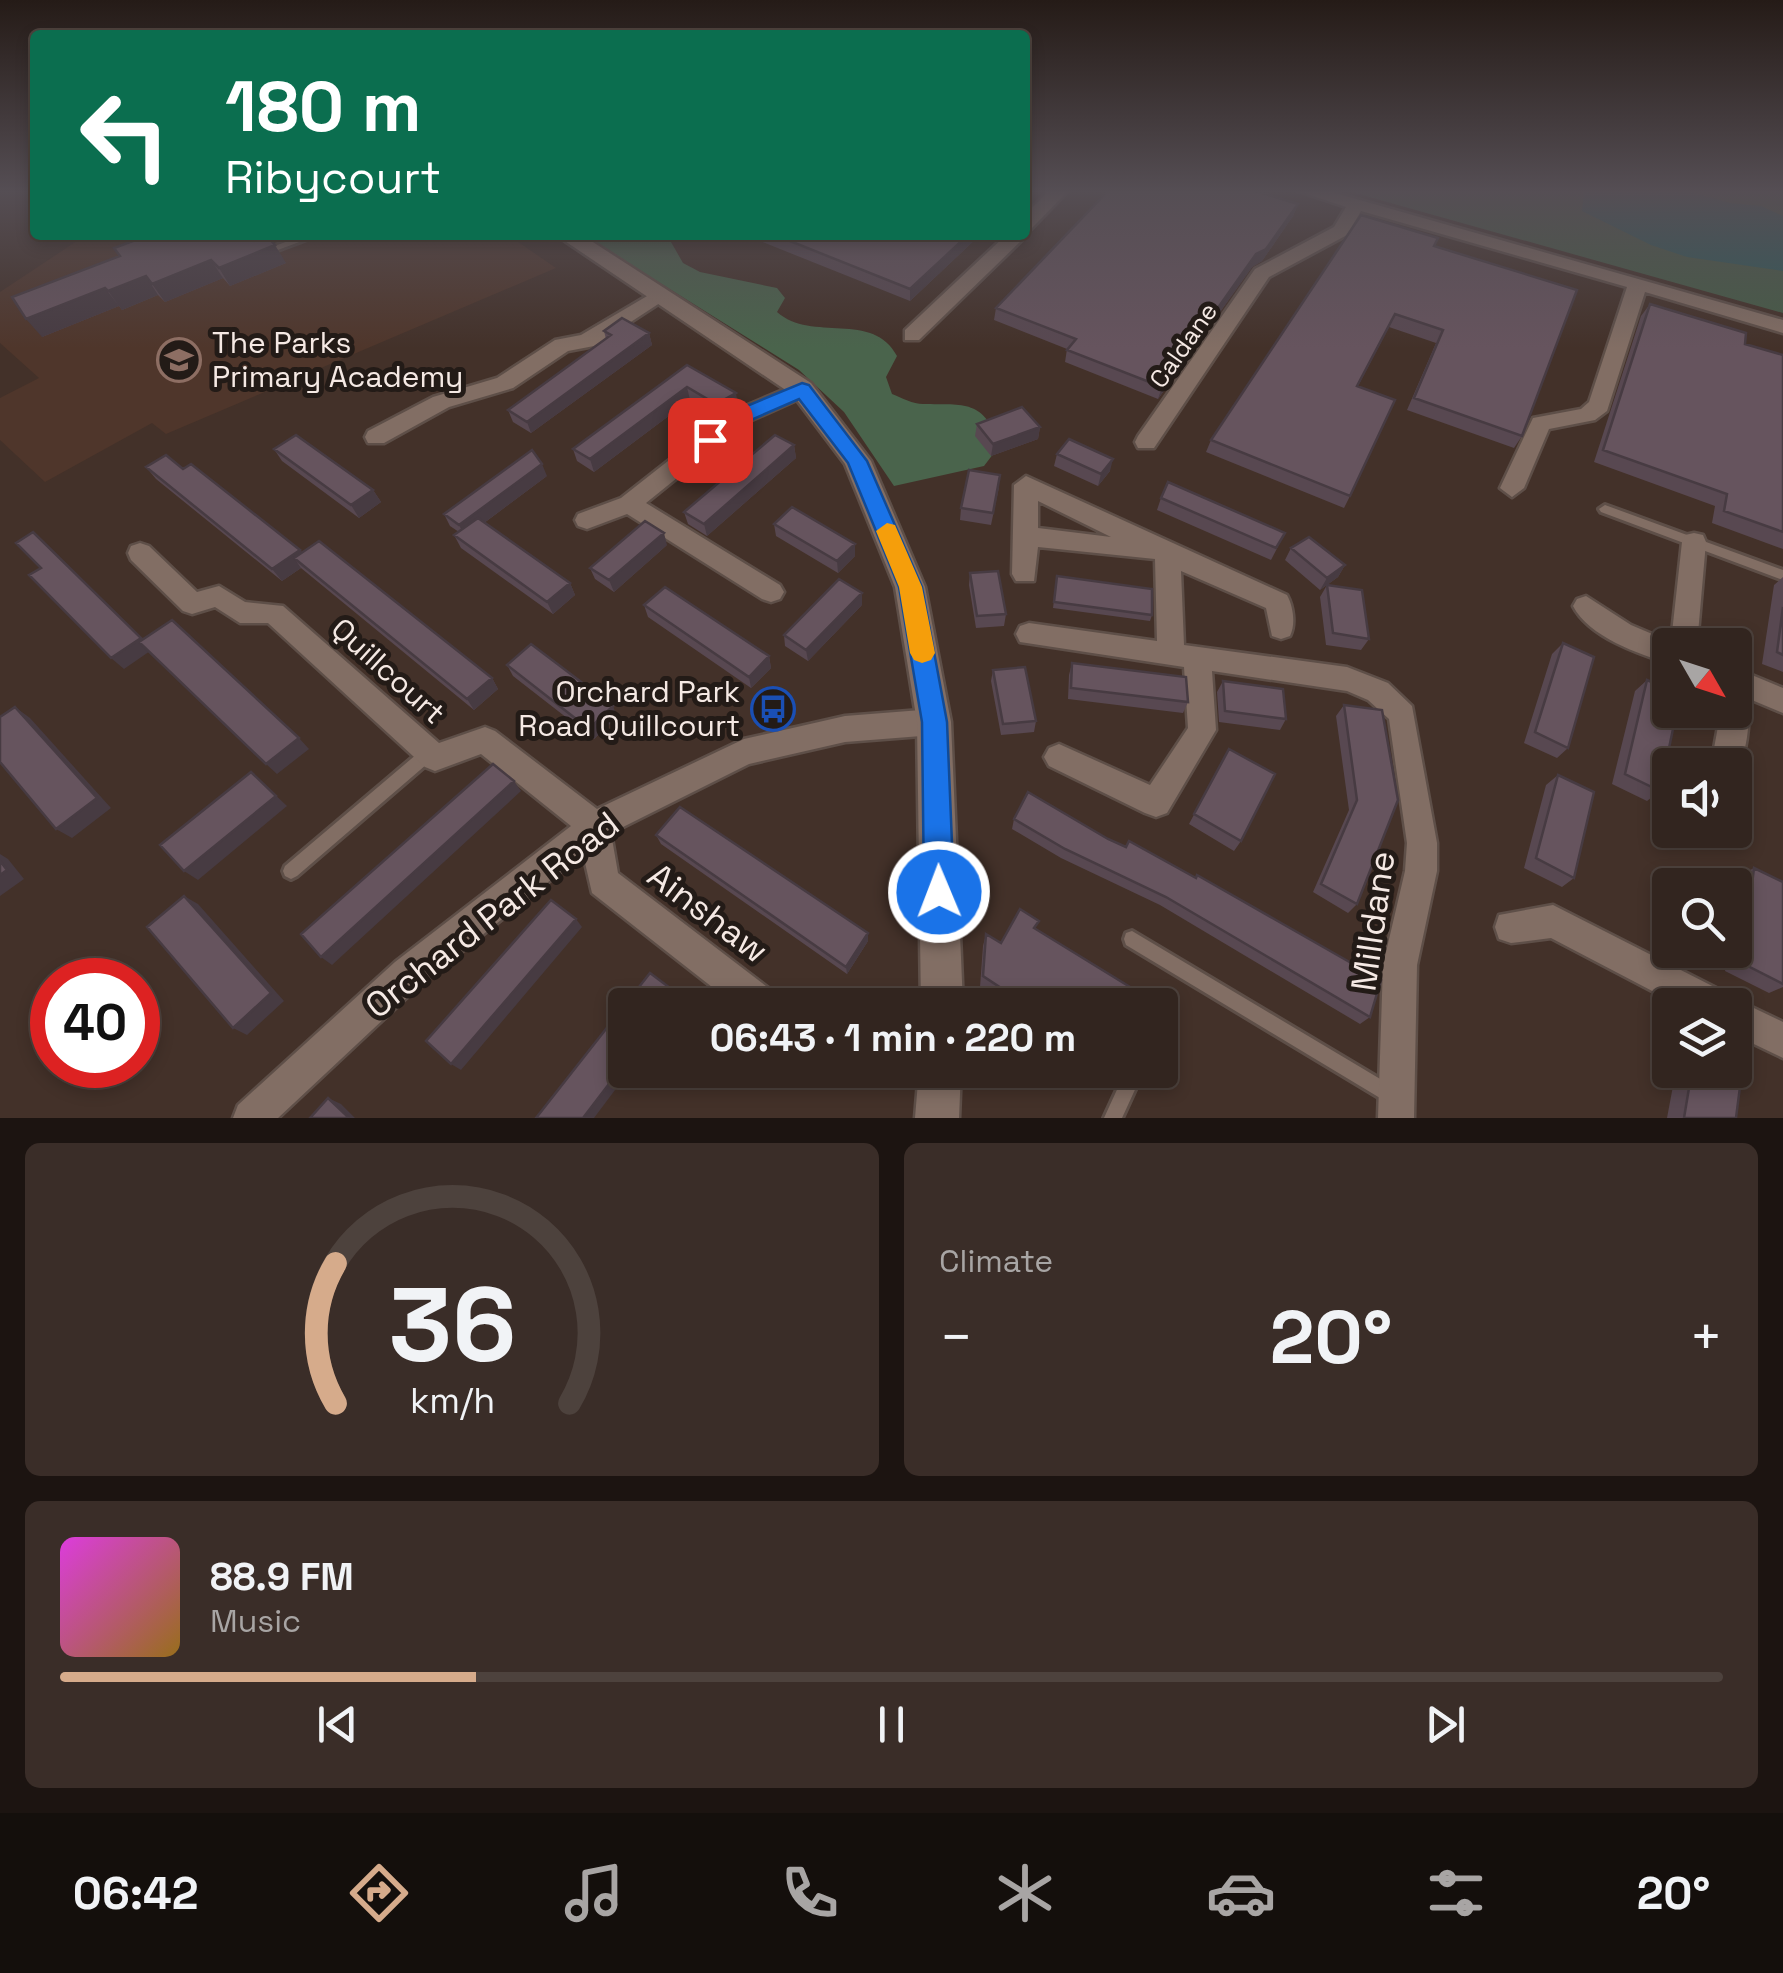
<!DOCTYPE html>
<html lang="en">
<head>
<meta charset="utf-8">
<style>
	body { margin:0; font-family:"Space Grotesk",sans-serif; background:#3a2d28; color:#f1f3f6; height:100vh; display:flex; flex-direction:column; font-size:38px; white-space:nowrap }
	* { box-sizing:border-box; margin:0 }
	p { font-size:32px; color:#a8a5a4 }
	.icon { flex:none; width:55px; height:55px; fill:none; stroke:currentColor; stroke-width:2; stroke-linecap:round; stroke-linejoin:round }
	.map { position:relative; height:1118px; overflow:hidden }
	.panel { display:flex; flex-direction:column; gap:25px; padding:25px; background:#1c1411; flex:1 }
	.panel>* { flex:none }
	.banner { position:absolute; left:30px; top:30px; width:1000px; height:210px; border-radius:10px; box-shadow:0 5px 15px #0003,0 0 0 2px #4d423d; background:#0b6e4f; color:#fff; overflow:hidden }
	.needle { width:65px; rotate:129deg }
	.tools { position:absolute; left:1652px; top:628px; display:grid; gap:20px }
	.tools a { display:grid; place-items:center; width:100px; height:100px; border-radius:10px; background:#32251f; box-shadow:0 5px 15px #0003,0 0 0 2px #4d423d; font-size:50px }
	.speed { position:absolute; left:30px; top:958px; display:flex; gap:20px; font-size:50px; font-weight:700; text-align:center }
	.speed>* { display:grid; place-content:center; width:130px; height:130px; border-radius:50%; background:#32251f; box-shadow:0 5px 15px #0003,0 0 0 2px #4d423d; line-height:1 }
	.speed .limit { border:15px solid #d22; background:#fff; color:#111 }
	.pin { position:absolute; display:grid; place-items:center; width:85px; height:85px; color:#fff; margin:-42px; border-radius:20px; box-shadow:0 5px 15px #0006 }
	.me { position:absolute; width:110px; margin:-55px; rotate:359deg; stroke-linejoin:round; filter:drop-shadow(0 0 8px #0008) }
	.turn { display:flex; align-items:center; gap:35px; height:210px; padding:0 30px; font-size:45px }
	.turn .icon { width:130px; height:130px; stroke-width:2.5 }
	.turn b { display:block; font-size:70px; line-height:85px }
	.big { font-size:75px; font-weight:700; line-height:1.1 }
	.panel .card { flex:1; display:flex; flex-direction:column; justify-content:center; gap:15px; min-width:0; padding:0 35px; border-radius:15px; background:#3a2d28 }
	.panel .dial { align-items:center; gap:0 }
	.dial svg { height:260px; overflow:visible; fill:none; stroke:#4d423d; stroke-width:7; stroke-linecap:round; text-anchor:middle }
	.dial text { fill:#f1f3f6; stroke:none }
	.song { display:flex; align-items:center; gap:30px }
	.cover { width:120px; height:120px; border-radius:15px; background:linear-gradient(135deg,hsl(300 70% 55%),hsl(40 70% 35%)) }
	.played { height:10px; border-radius:5px; background:linear-gradient(90deg,#d6ab8b 25%,#4d423d 25%) }
	.keys { display:flex; justify-content:space-around; direction:ltr }
	.heat { display:flex; justify-content:space-between; align-items:center; font-size:55px; direction:ltr }
	.panel .tiles { flex:1; display:grid; gap:25px; grid-template-columns:1fr 1fr }
	.card:last-child { grid-column:span 2 }
	.trip { position:absolute; left:608px; top:988px; width:570px; height:100px; border-radius:10px; background:#32251f; box-shadow:0 5px 15px #0003,0 0 0 2px #4d423d; font-weight:700; line-height:100px; text-align:center }
	.dock { display:flex; height:160px; justify-content:space-around; align-items:center; background:#140f0c; color:#a8a5a4 }
	.dock .icon { width:70px; height:70px }
	.dock .current { color:#d6ab8b }
	.dock b { font-size:45px; color:#f1f3f6 }
	.map>svg:first-child { display:block }
	.built { fill:#4f362b }
	.green { fill:#465c47 }
	.forest { fill:#4a644c }
	.water { fill:#2e5b5b }
	.lines { fill:none; stroke-linecap:round; stroke-linejoin:round }
	.lane-casing { stroke:#5e4f48; stroke-width:6 }
	.street-casing { stroke:#5e4f48; stroke-width:5 }
	.secondary-casing { stroke:#5e4f48; stroke-width:5 }
	.lane { fill:#826e64; fill-rule:evenodd }
	.street { fill:#826e64; fill-rule:evenodd }
	.secondary { fill:#826e64; fill-rule:evenodd }
	.wall { fill:#584851 }
	.shaded-wall { fill:#473b42 }
	.building { fill:#66545e; stroke:#473b42; stroke-width:2.5 }
	.route { fill:#1a73e8; stroke:#114b97; stroke-width:2.5 }
	.slow { fill:#f59e0b }
	.labels { text-anchor:middle; stroke-width:10; stroke-linejoin:round; paint-order:stroke }
	.far-street-label { font-size:25px; fill:#f5e9e4; stroke:#231b17 }
	.poi-label { font-size:30px; fill:#f5e9e4; stroke:#231b17; text-anchor:start }
	.street-label { font-size:30px; fill:#f5e9e4; stroke:#231b17 }
	.near-street-label { font-size:35px; fill:#f5e9e4; stroke:#231b17 }
</style>
</head>
<body>
<div class="map">
<svg width="1783" height="1118" viewBox="0 0 1783 1118">
	<rect width="100%" height="100%" fill="#433129"/>
	<path class="built" d="M86,235H508L556,268L166,434L152,423L45,482L0,440V398L39,378L0,343V292Z"/>
	<path class="green" d="M1348,191H1783V313Z"/>
	<path class="forest" d="M590,235H667L683,263L700,272L777,288L785,298L777,312C812,343 873,310 897,356L886,377L892,394C902,398 913,404 923,404C965,405 983,399 1000,445L984,466L894,486L844,412L799,370L588,238Z"/>
	<path class="water" d="M1584,191H1688L1730,203L1761,206L1783,216V271L1687,257L1651,245L1582,211Z"/>
	<g class="lines">
		<g class="lane-casing">
			<path id="lane" d="M304,235H318L267,254L264,255L259,252Z
				M1605,505L1783,570V580L1601,512L1599,509Z
				M429,746L434,748L436,753L434,758L297,876L291,879L285,876L283,871L285,866L424,748Z
				M1132,931L1397,1089L1400,1095L1397,1101L1391,1104L1385,1101L1126,945L1124,939L1126,933Z
				M1126,1070H1144L1122,1118H1104Z"/>
		</g>
		<g class="street-casing">
			<path id="street" d="M1049,191H1068L1031,229L1025,230V215Z
				M1298,191H1328L1783,320V333L1645,292L1607,411L1595,420L1549,429L1524,488L1512,497L1500,488L1533,418L1581,409L1589,402L1627,287L1361,211L1347,235L1269,277L1154,448H1138L1135,442L1138,436L1255,269L1334,227L1346,207Z
				M1025,233L1026,235L1023,239L919,340H905V330L1006,235Z
				M659,289L666,291V299L594,346L568,351L513,388L449,407L384,443H368L365,437L368,431L433,397L497,378L555,340L581,335Z
				M802,382L810,384L813,389L810,394L745,423L646,503L780,585L784,592L780,599L771,602L762,599L627,514L587,529L578,526L575,520L578,514L621,498L729,413Z
				M1026,476L1287,595C1293,606 1296,624 1290,636L1281,639L1272,636L1266,608L1181,571L1184,645L1347,667L1388,683L1412,706L1437,843V871L1417,965L1414,1118H1378L1383,965L1405,871L1407,843L1389,719L1368,700L1347,691L1212,671L1216,730L1167,813L1156,817L1145,813L1049,766L1044,757L1049,748L1059,744L1150,785L1188,728L1184,667L1020,642L1016,634L1020,626L1029,623L1157,641L1155,559L1038,547L1034,581H1016L1012,574L1014,485ZM1038,501L1111,537L1038,528Z
				M1694,533L1703,535L1706,542L1697,645H1670V664C1639,654 1589,637 1573,606L1577,599L1586,596L1631,625L1671,642L1682,542L1685,535Z
				M140,543L149,546L197,592L219,586L245,602L283,606L439,743L485,727L495,731L597,809L744,739L845,716L934,709L944,713L948,722L944,731L934,735L845,742L749,764L611,833L618,873L775,993L780,1005H735L592,893L583,854L419,986L278,1118H233L238,1105L395,962L571,826L481,754L435,771L425,767L268,623H240L215,607L192,614L183,611L131,560L128,553L131,546Z
				M1735,668L1783,688V713L1735,693Z
				M1735,698L1745,701C1753,719 1745,759 1735,775V765H1711L1721,710H1735Z
				M1553,905L1726,993L1729,1001L1735,999L1783,1022V1058L1735,1035V1005H1679L1551,938L1511,943L1499,939L1495,927L1499,915Z"/>
		</g>
		<g class="secondary-casing">
			<path id="secondary" d="M556,235H582L811,383L871,461L925,587L951,722L963,1005H921L917,722L895,587L845,464L793,395Z
				M919,1070H961L959,1118H915Z"/>
		</g>
		<use href="#lane" class="lane"/>
		<use href="#street" class="street"/>
		<use href="#secondary" class="secondary"/>
	</g>
	<path class="wall" d="M1298,204L1293,216L1262,261L1252,267L1158,399L1065,362L1067,349L994,320L996,308Z
		M149,235H262L286,263L230,286L223,278L165,302L158,295L122,310L119,306L42,337L119,256Z
		M745,235H980L910,301Z
		M1434,246L1522,436L1514,448L1407,410L1436,343L1389,327L1358,386L1350,496L1344,508L1206,452L1211,440Z
		M1650,304L1745,344L1783,355V549L1712,523L1715,506L1594,462L1641,316Z
		M604,331L649,333L652,345L531,433L513,422L508,410L606,339Z
		M687,365L738,405L718,417L690,400L594,472L577,461L573,449Z
		M977,424L1040,427L1038,439L991,456L975,436Z
		M794,445L796,458L707,536L688,524L684,512Z
		M274,449L373,490L381,502L359,518L282,461Z
		M1057,454L1110,471L1098,486L1054,466Z
		M146,467L183,469L302,552L492,678L498,689L474,710L301,568L282,581L156,479Z
		M547,476L484,523L570,583L575,595L553,614L461,548L454,535L459,532L450,526L444,514Z
		M999,487L991,525L960,520L961,508Z
		M1161,498L1285,533L1271,560L1157,510Z
		M774,524L855,544V556L838,573L776,536Z
		M667,545L614,592L595,579L590,568Z
		M1291,548L1345,565L1338,577L1320,590L1285,560Z
		M970,573L1006,614L1004,626L976,628L969,585Z
		M1057,576L1152,615L1150,621L1053,608Z
		M1783,577V672L1762,664L1774,585Z
		M1327,585L1369,639L1361,650L1326,645L1320,597Z
		M644,605L769,656L771,668L751,688L648,617Z
		M862,605L808,661L785,646L784,635Z
		M1563,643L1568,748L1557,758L1524,743L1552,654Z
		M1072,663L1188,702L1183,713L1068,699L1069,675Z
		M507,665L617,717L594,739L513,676Z
		M993,670L1036,721L1034,732L1001,735L991,681Z
		M1647,680L1660,791L1647,801L1612,784L1635,691Z
		M1223,681L1286,719L1280,730L1219,722L1217,692Z
		M1344,705L1382,710L1357,904L1348,913L1313,892L1349,810L1336,716Z
		M1229,749L1241,841L1234,851L1189,824Z
		M1558,775L1574,878L1562,887L1524,868L1546,785Z
		M1028,792L1370,1017L1360,1024L1160,905L1061,858L1012,829L1014,819Z
		M656,835L868,941L847,974L661,844Z
		M1754,868L1783,882V987L1769,993L1725,971L1728,950H1735V896L1737,877Z
		M1039,921L996,997L980,987L983,946L986,934L1001,943Z
		M1062,1070H1084L1077,1080Z
		M1090,1070H1109L1102,1078Z
		M1676,1070H1710L1736,1118H1667Z"/>
	<path class="shaded-wall" d="M1298,204L1293,216L1262,261L1252,267L1158,399L1162,387L1256,254Z
		M245,235H262L268,245H275L286,263L230,286L219,268Z
		M968,235H980L910,301V289Z
		M211,260L223,278L165,302L152,284Z
		M146,276L158,295L122,310L108,291Z
		M105,288L119,306L42,337L26,319Z
		M649,333L652,345L531,433L527,422Z
		M687,387L690,400L594,472L590,459Z
		M736,393L738,405L718,417L716,404Z
		M1040,427L1038,439L991,456L993,444Z
		M794,445L796,458L707,536L704,524Z
		M1113,459L1110,471L1098,486L1101,474Z
		M542,464L547,476L465,537L459,525Z
		M373,490L381,502L359,518L351,505Z
		M33,532L153,649L124,669L111,658Z
		M664,533L667,545L614,592L609,580Z
		M855,544V556L838,573L837,561Z
		M300,550L309,562L294,558L301,568L282,581L272,569Z
		M1345,565L1338,577L1320,590L1327,578Z
		M570,583L575,595L553,614L547,602Z
		M862,593V605L808,661L806,650Z
		M769,656L771,668L751,688L749,677Z
		M492,678L498,689L474,710L467,699Z
		M613,706L617,717L594,739L589,729Z
		M15,707L30,718L111,808L72,838L56,829Z
		M299,738L309,749L277,774L266,764Z
		M251,772L287,806L198,880L184,871Z
		M514,781L521,791L332,965L321,957Z
		M0,854L8,859L24,879L0,896Z
		M184,896L198,904L284,1001L247,1035L233,1028Z
		M576,919L582,927L461,1070L451,1064Z
		M868,933V941L847,974L846,967Z
		M678,994L682,1001L679,1005H669Z
		M625,1063V1070H630L594,1118H583Z
		M328,1098L341,1104L355,1118H349Z"/>
	<path class="building" d="M1108,191H1255L1298,204L1266,249L1256,254L1162,387L1067,350L1076,339L996,308Z
		M1361,215L1438,238L1434,246L1577,290L1522,436L1414,398L1443,330L1395,314L1357,386L1395,400L1350,496L1211,440Z
		M149,235H245L244,236L254,241L267,236L275,245L219,268L211,260L152,284L146,276L108,291L105,288L26,319L12,297L120,256L114,248Z
		M775,235H968L910,289Z
		M1650,304L1746,333L1745,344L1783,355V532L1724,511L1727,494L1603,450Z
		M622,318L649,333L527,422L508,410L611,335L604,331Z
		M687,365L736,393L716,404L687,387L590,459L573,449Z
		M1022,407L1040,427L993,444L977,424Z
		M296,435L373,490L351,505L274,449Z
		M775,435L794,445L704,524L684,512Z
		M1069,439L1113,459L1101,474L1057,454Z
		M532,450L542,464L459,525L444,514Z
		M166,455L183,469L191,464L300,550L272,569L146,467Z
		M969,470L1000,475L993,513L961,508Z
		M1168,482L1285,533L1276,548L1161,498Z
		M792,507L855,544L837,561L774,524Z
		M478,518L570,583L547,602L454,535Z
		M645,521L664,533L609,580L590,568Z
		M33,532L141,638L111,658L29,575L41,568L16,543Z
		M1309,537L1345,565L1327,578L1291,548Z
		M319,541L492,678L467,699L294,558Z
		M998,571L1006,614L977,616L970,573Z
		M1057,576L1152,589V615L1054,602Z
		M839,579L862,593L806,650L784,635Z
		M1327,585L1362,590L1369,639L1333,633Z
		M665,587L769,656L749,677L644,605Z
		M1783,607V655L1777,652Z
		M172,620L299,738L266,764L139,642Z
		M1563,643L1594,657L1568,748L1535,732Z
		M531,644L613,706L589,729L507,665Z
		M1072,663L1186,677L1188,702L1071,688Z
		M1025,667L1036,721L1003,724L993,670Z
		M1647,680L1670,690V710H1677L1660,791L1625,774Z
		M1223,681L1283,689L1286,719L1225,711Z
		M1344,705L1382,710L1398,800L1357,904L1321,884L1357,800Z
		M15,707L97,798L56,829L0,762V717Z
		M1229,749L1275,774L1241,841L1194,814Z
		M493,764L514,781L321,957L301,934Z
		M251,772L276,796L184,871L160,845Z
		M1558,775L1594,792L1574,878L1536,858Z
		M1028,792L1108,839L1126,847L1129,841L1196,878L1197,875L1381,980L1370,1017L1166,897L1065,849L1014,819Z
		M680,807L868,933L846,967L656,835Z
		M0,861L7,870L0,875Z
		M1754,868L1783,882V984L1742,963Z
		M184,896L271,993L233,1028L147,927Z
		M551,900L576,919L451,1064L426,1041Z
		M1020,909L1039,921L1034,928L1143,995L1138,1005H992L1001,988L983,976L986,934L1001,943Z
		M650,973L678,994L669,1005H625V1063L583,1118H536Z
		M1692,1070H1710L1740,1087L1736,1118H1684Z
		M328,1098L349,1118H310Z"/>
	<linearGradient id="sky" x2="0" y2="1"><stop stop-color="#251b17"/><stop offset="0.55" stop-color="#554e54"/><stop offset="1" stop-color="#554e54" stop-opacity="0"/></linearGradient>
	<rect width="1783" height="348" fill="url(#sky)"/>
	<path class="route" d="M802,383L809,385L867,461L922,587L947,722L954,892L949,902L939,906L929,902L924,892L922,722L899,587L848,463L799,399L744,423L717,445H703L700,440L730,413Z"/>
	<path class="slow" d="M887,523L895,525L922,587L935,653L931,660L922,663L914,660L910,653L899,587L876,531Z"/>
	<defs>
		<g id="school-ring" transform="scale(2.25)"><circle r="9.5" fill="#231b17" stroke="#8d6e63" stroke-width="1.5"/><path d="M0-5L7-2L0 1L-7-2ZM-4 1L0 2.5L4 1V4Q0 6-4 4Z" fill="#8d6e63"/></g>
		<g id="bus-ring" transform="scale(2.25)"><circle r="9.5" fill="#231b17" stroke="#1a4fb4" stroke-width="1.5"/><path d="M-5-6H5V4H4V6H2V4H-2V6H-4V4H-5ZM-3.5-4V0h7V-4ZM-3.5 1.2v1.5H-2V1.2ZM2 1.2v1.5H3.5V1.2Z" fill="#1a4fb4"/></g>
	</defs>
	<g fill-rule="evenodd">
		<use href="#school-ring" x="179" y="360"/>
		<use href="#bus-ring" x="773" y="709"/>
	</g>
	<g class="labels">
		<g class="far-street-label">
			<text transform="translate(1183 345) rotate(-55)" y="9">Caldane</text>
		</g>
		<g class="poi-label">
			<text x="212" y="353">The Parks<tspan x="212" dy="34">Primary Academy</tspan></text>
			<text x="740" y="702" text-anchor="end">Orchard Park<tspan x="740" dy="34">Road Quillcourt</tspan></text>
		</g>
		<g class="street-label">
			<text transform="translate(388 671) rotate(42)" y="10">Quillcourt</text>
		</g>
		<g class="near-street-label">
			<text transform="translate(708 913) rotate(37)" y="12">Ainshaw</text>
			<text transform="translate(492 915) rotate(-38)" y="12">Orchard Park Road</text>
			<text transform="translate(1373 921) rotate(-82)" y="12">Milldane</text>
		</g>
	</g>
</svg>
<div class="tools">
<a><svg class="needle" viewBox="-14 -14 28 28"><path d="M0-13l5 13h-10z" fill="#e53935"/><path d="M0 13l5-13h-10z" fill="#a8a5a4"/></svg></a>
<a><svg class="icon" aria-label="sound" viewBox="0 0 24 24"><path d="M4 9h4l5-4v14l-5-4H4zM17 9q2 3 0 6"/></svg></a>
<a><svg class="icon" aria-label="search" viewBox="0 0 24 24"><circle cx="10" cy="10" r="6"/><path d="M15 15l6 6"/></svg></a>
<a><svg class="icon" aria-label="layers" viewBox="0 0 24 24"><path d="M12 4l9 5-9 5-9-5zM3 14l9 5 9-5"/></svg></a>
</div>
<div class="speed"><div class="limit">40</div></div>
<div class="pin" style="left:710px;top:440px;background:#d93025"><svg class="icon" aria-label="arrive" viewBox="0 0 24 24"><path d="M6 21V4h12l-3 4 3 4H6"/></svg></div>
<svg class="me" style="left:939px;top:892px" viewBox="-20 -20 40 40"><circle r="17" fill="#1a73e8" stroke="#fff" stroke-width="3"/><path d="M0-11L8 9 0 5-8 9z" fill="#fff"/></svg>
<div class="trip">06:43 · 1 min · 220 m</div>
<div class="banner">
<div class="turn"><svg class="icon" aria-label="left" viewBox="0 0 24 24"><path d="M17 20v-9H6M10 6l-5 5 5 5"/></svg><div><b>180 m</b>Ribycourt</div></div>
</div>
</div>
<section class="panel">
<div class="tiles">
<div class="card dial"><svg viewBox="0 0 100 80">
<path d="M14 69A42 42 0 1 1 86 69"/>
<path d="M14 69A42 42 0 0 1 14 26" stroke="#d6ab8b"/>
<text x="50" y="56" font-size="32" font-weight="700">36</text>
<text x="50" y="72" font-size="11">km/h</text>
</svg></div>
<div class="card"><p>Climate</p>
<div class="heat"><a>−</a><b class="big">20°</b><a>+</a></div>
</div>
<div class="card">
<div class="song"><i class="cover"></i><div><b>88.9 FM</b><p>Music</p></div></div>
<div class="played"></div>
<div class="keys"><svg class="icon" aria-label="previous" viewBox="0 0 24 24"><path d="M18 5L8 12l10 7zM5 5v14"/></svg><svg class="icon" aria-label="pause" viewBox="0 0 24 24"><path d="M8 5v14M16 5v14"/></svg><svg class="icon" aria-label="next" viewBox="0 0 24 24"><path d="M6 5l10 7-10 7zM19 5v14"/></svg></div>
</div>
</div>
</section>
<nav class="dock">
<b>06:42</b>
<svg class="icon current" aria-label="directions" viewBox="0 0 24 24"><path d="M12 3l9 9-9 9-9-9zM9 14v-3h6M13 9l2 2-2 2"/></svg>
<svg class="icon" aria-label="music" viewBox="0 0 24 24"><path d="M9 18V5l10-2v13"/><circle cx="6" cy="18" r="3"/><circle cx="16" cy="16" r="3"/></svg>
<svg class="icon" aria-label="phone" viewBox="0 0 24 24"><path d="M5 4h4l2 5-3 2q2 4 5 5l2-3 5 2v4C11 20 4 13 5 4z"/></svg>
<svg class="icon" aria-label="climate" viewBox="0 0 24 24"><path d="M12 3v18M4 7l16 10M4 17L20 7"/></svg>
<svg class="icon" aria-label="car" viewBox="0 0 24 24"><path d="M5 17H2v-5l4-1 3-4h7l3 4 3 1v5h-3M9 17h6M6 11h13"/><circle cx="7" cy="17" r="2"/><circle cx="17" cy="17" r="2"/></svg>
<svg class="icon" aria-label="filters" viewBox="0 0 24 24"><path d="M4 7h16M4 17h16"/><circle cx="9" cy="7" r="2"/><circle cx="15" cy="17" r="2"/></svg>
<b>20°</b>
</nav>
</body>
</html>
